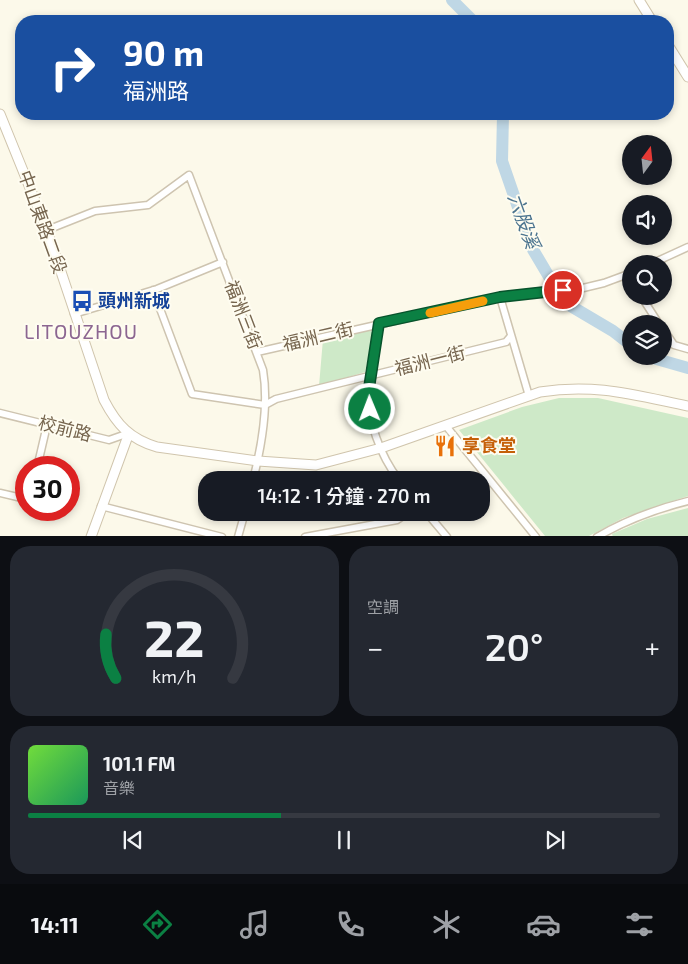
<!DOCTYPE html>
<html lang="zh-TW">
<head>
<meta charset="utf-8">
<style>
	body { margin:0; font-family:"Exo 2","Noto Sans TC",sans-serif; background:#242831; color:#f1f3f6; height:100vh; display:flex; flex-direction:column; font-size:19px; white-space:nowrap }
	* { box-sizing:border-box; margin:0 }
	p { font-size:16px; color:#9ea1a6 }
	.icon { flex:none; width:28px; height:28px; fill:none; stroke:currentColor; stroke-width:2; stroke-linecap:round; stroke-linejoin:round }
	.map { position:relative; height:536px; overflow:hidden }
	.panel { display:flex; flex-direction:column; gap:10px; padding:10px; background:#0d0f14; flex:1 }
	.panel>* { flex:none }
	.guide { position:absolute; left:15px; top:15px; width:659px; height:105px; border-radius:20px; box-shadow:0 2px 8px #0003; background:#1a4fa0; color:#fff; overflow:hidden }
	.needle { width:32px; rotate:15deg }
	.tools { position:absolute; left:622px; top:135px; display:grid; gap:10px }
	.tools a { display:grid; place-items:center; width:50px; height:50px; border-radius:50%; background:#171b24; box-shadow:0 2px 8px #0003; font-size:25px }
	.speed { position:absolute; left:15px; top:456px; display:flex; gap:10px; font-size:25px; font-weight:700; text-align:center }
	.speed>* { display:grid; place-content:center; width:65px; height:65px; border-radius:50%; background:#171b24; box-shadow:0 2px 8px #0003; line-height:1 }
	.speed .limit { border:8px solid #d22; background:#fff; color:#111 }
	.pin { position:absolute; display:grid; place-items:center; width:42px; height:42px; color:#fff; margin:-21px; border:2px solid #fff; border-radius:50%; box-shadow:0 1px 5px #0007 }
	.me { position:absolute; width:55px; margin:-28px; rotate:359deg; stroke-linejoin:round; filter:drop-shadow(0 0 4px #0008) }
	.turn { display:flex; align-items:center; gap:18px; height:105px; padding:0 25px; font-size:22px }
	.turn .icon { width:65px; height:65px; stroke-width:2.5 }
	.turn b { display:block; font-size:35px; line-height:42px }
	.big { font-size:38px; font-weight:600; line-height:1.1 }
	.panel .card { flex:1; display:flex; flex-direction:column; justify-content:center; gap:8px; min-width:0; padding:0 18px; border-radius:20px; background:#242831 }
	.panel .dial { align-items:center; gap:0 }
	.dial svg { height:130px; overflow:visible; fill:none; stroke:#363941; stroke-width:7; stroke-linecap:round; text-anchor:middle }
	.dial text { fill:#f1f3f6; stroke:none }
	.song { display:flex; align-items:center; gap:15px }
	.cover { width:60px; height:60px; border-radius:8px; background:linear-gradient(135deg,hsl(100 70% 55%),hsl(150 70% 35%)) }
	.played { height:5px; border-radius:2px; background:linear-gradient(90deg,#0b8043 40%,#363941 40%) }
	.keys { display:flex; justify-content:space-around; direction:ltr }
	.heat { display:flex; justify-content:space-between; align-items:center; font-size:28px; direction:ltr }
	.panel .tiles { flex:1; display:grid; gap:10px; grid-template-columns:1fr 1fr }
	.card:last-child { grid-column:span 2 }
	.trip { position:absolute; left:198px; top:471px; width:292px; height:50px; border-radius:20px; background:#171b24; box-shadow:0 2px 8px #0003; font-weight:600; line-height:50px; text-align:center }
	.dock { display:flex; height:80px; justify-content:space-around; align-items:center; background:#090b0e; color:#9ea1a6 }
	.dock .icon { width:35px; height:35px }
	.dock .selected { color:#0b8043 }
	.dock b { font-size:22px; color:#f1f3f6 }
	.map>svg:first-child { display:block }
	.green { fill:#cee9c8 }
	.lines { fill:none; stroke-linecap:round; stroke-linejoin:round }
	.river { stroke:#bfd7e5; stroke-width:12 }
	.street-casing { stroke:#cec4b0; stroke-width:9 }
	.secondary-casing { stroke:#d0c5ad; stroke-width:11 }
	.street { stroke:#fff; stroke-width:6 }
	.secondary { stroke:#fff; stroke-width:9 }
	.route-casing { stroke:#07532c; stroke-width:12 }
	.route { stroke:#0b8043; stroke-width:9 }
	.slow { stroke:#f59e0b; stroke-width:9 }
	.labels { text-anchor:middle; stroke-width:4; stroke-linejoin:round; paint-order:stroke }
	.street-label { font-size:18px; fill:#76654e; stroke:#fefcf0 }
	.transit-label { font-size:18px; font-weight:bold; fill:#164399; stroke:#fefcf0; text-anchor:start }
	.food-label { font-size:18px; font-weight:bold; fill:#c56008; stroke:#fefcf0; text-anchor:start }
	.water-label { font-size:19px; font-style:italic; fill:#4c748f; stroke:#fefcf0 }
	.quarter-label { font-size:20px; letter-spacing:1px; fill:#8c6691; stroke:#fefcf0 }
</style>
</head>
<body>
<div class="map">
<svg width="688" height="537" viewBox="0 0 688 537">
	<rect width="100%" height="100%" fill="#fcf9ea"/>
	<path class="green" d="M369,329L373,334L365,372L319,386L323,339Z
		M559,398H598L688,418V496L623,518L589,536H545L459,430L522,407Z
		M688,508V536L613,537L612,534L647,519Z"/>
	<g class="lines">
		<path class="river" d="M452,0L473,21
			M503,114L502,161L532,248L564,302L613,331L631,345
			M646,356L688,368"/>
		<g class="street-casing">
			<path id="street" d="M47,230L95,211L148,205L189,175L263,370C269,406 262,445 253,480
				M651,264L688,247
				M153,290L192,394L265,405L276,399L506,342L511,336
				M641,296L659,324
				M500,297L529,396
				M74,314L157,289L223,262
				M379,323C376,345 371,367 369,389C366,419 381,457 399,480
				M664,330L674,345L688,349
				M257,352L500,297L579,289L604,283L631,273
				M0,413L109,440L129,433
				M446,426L536,537
				M37,468L47,425
				M0,493L26,499
				M101,506L222,537
				M426,512L447,537
				M238,537L245,512
				M305,537L397,520L409,512
				M597,537C626,520 656,509 688,501"/>
		</g>
		<g class="secondary-casing">
			<path id="secondary" d="M639,0L652,21
				M668,45L688,77
				M0,114L47,230L104,400C117,425 130,439 157,447L258,461L316,465L381,448L540,392C595,383 634,395 688,406
				M91,537L129,433"/>
		</g>
		<use href="#street" class="street"/>
		<use href="#secondary" class="secondary"/>
	</g>
	<g class="lines">
		<g class="route-casing">
			<path id="route" d="M370,409L369,388L379,323L500,297L563,290"/>
		</g>
		<use href="#route" class="route"/>
		<path class="slow" d="M430,313L483,301"/>
	</g>
	<defs>
		<g id="bus-bare" transform="scale(1.725)"><path d="M-5-6H5V4H4V6H2V4H-2V6H-4V4H-5ZM-3.5-4V0h7V-4ZM-3.5 1.2v1.5H-2V1.2ZM2 1.2v1.5H3.5V1.2Z" fill="#1a4fb4" stroke="#fefcf0" stroke-width="2.5" paint-order="stroke"/></g>
		<g id="restaurant-bare" transform="scale(1.725)"><path d="M-5-6h1v4h1v-4h1v4h1v-4h1v5L-1.5 .5V6h-2V.5L-5-1ZM5-6V6H3V1.5H1.5Q1.5-4 5-6Z" fill="#e8710a" stroke="#fefcf0" stroke-width="2.5" paint-order="stroke"/></g>
	</defs>
	<g fill-rule="evenodd">
		<use href="#bus-bare" x="82" y="301"/>
		<use href="#restaurant-bare" x="445" y="446"/>
	</g>
	<g class="labels">
		<g class="street-label">
			<text transform="translate(42 222) rotate(70)" y="6">中山東路二段</text>
			<text transform="translate(243 315) rotate(69)" y="6">福洲三街</text>
			<text transform="translate(318 337) rotate(-13)" y="6">福洲二街</text>
			<text transform="translate(430 361) rotate(-14)" y="6">福洲一街</text>
			<text transform="translate(65 429) rotate(14)" y="6">校前路</text>
		</g>
		<g class="transit-label">
			<text x="98" y="307">頭州新城</text>
		</g>
		<g class="food-label">
			<text x="462" y="452">享食堂</text>
		</g>
		<g class="water-label">
			<text transform="translate(524 221) rotate(70)" y="7">六股溪</text>
		</g>
		<g class="quarter-label">
			<text x="81" y="339">LITOUZHOU</text>
		</g>
	</g>
</svg>
<div class="tools">
<a><svg class="needle" viewBox="-14 -14 28 28"><path d="M0-13l5 13h-10z" fill="#e53935"/><path d="M0 13l5-13h-10z" fill="#9ea1a6"/></svg></a>
<a><svg class="icon" aria-label="sound" viewBox="0 0 24 24"><path d="M4 9h4l5-4v14l-5-4H4zM17 9q2 3 0 6"/></svg></a>
<a><svg class="icon" aria-label="search" viewBox="0 0 24 24"><circle cx="10" cy="10" r="6"/><path d="M15 15l6 6"/></svg></a>
<a><svg class="icon" aria-label="layers" viewBox="0 0 24 24"><path d="M12 4l9 5-9 5-9-5zM3 14l9 5 9-5"/></svg></a>
</div>
<div class="speed"><div class="limit">30</div></div>
<div class="pin" style="left:563px;top:290px;background:#d93025"><svg class="icon" aria-label="arrive" viewBox="0 0 24 24"><path d="M6 21V4h12l-3 4 3 4H6"/></svg></div>
<svg class="me" style="left:370px;top:409px" viewBox="-20 -20 40 40"><circle r="17" fill="#0b8043" stroke="#fff" stroke-width="3"/><path d="M0-11L8 9 0 5-8 9z" fill="#fff"/></svg>
<div class="trip">14:12 · 1 分鐘 · 270 m</div>
<div class="guide">
<div class="turn"><svg class="icon" aria-label="right" viewBox="0 0 24 24"><path d="M7 20v-9h11M14 6l5 5-5 5"/></svg><div><b>90 m</b>福洲路</div></div>
</div>
</div>
<section class="panel">
<div class="tiles">
<div class="card dial"><svg viewBox="0 0 100 80">
<path d="M14 69A42 42 0 1 1 86 69"/>
<path d="M14 69A42 42 0 0 1 8 42" stroke="#0b8043"/>
<text x="50" y="56" font-size="32" font-weight="700">22</text>
<text x="50" y="72" font-size="11">km/h</text>
</svg></div>
<div class="card"><p>空調</p>
<div class="heat"><a>−</a><b class="big">20°</b><a>+</a></div>
</div>
<div class="card">
<div class="song"><i class="cover"></i><div><b>101.1 FM</b><p>音樂</p></div></div>
<div class="played"></div>
<div class="keys"><svg class="icon" aria-label="previous" viewBox="0 0 24 24"><path d="M18 5L8 12l10 7zM5 5v14"/></svg><svg class="icon" aria-label="pause" viewBox="0 0 24 24"><path d="M8 5v14M16 5v14"/></svg><svg class="icon" aria-label="next" viewBox="0 0 24 24"><path d="M6 5l10 7-10 7zM19 5v14"/></svg></div>
</div>
</div>
</section>
<nav class="dock">
<b>14:11</b>
<svg class="icon selected" aria-label="directions" viewBox="0 0 24 24"><path d="M12 3l9 9-9 9-9-9zM9 14v-3h6M13 9l2 2-2 2"/></svg>
<svg class="icon" aria-label="music" viewBox="0 0 24 24"><path d="M9 18V5l10-2v13"/><circle cx="6" cy="18" r="3"/><circle cx="16" cy="16" r="3"/></svg>
<svg class="icon" aria-label="phone" viewBox="0 0 24 24"><path d="M5 4h4l2 5-3 2q2 4 5 5l2-3 5 2v4C11 20 4 13 5 4z"/></svg>
<svg class="icon" aria-label="climate" viewBox="0 0 24 24"><path d="M12 3v18M4 7l16 10M4 17L20 7"/></svg>
<svg class="icon" aria-label="car" viewBox="0 0 24 24"><path d="M5 17H2v-5l4-1 3-4h7l3 4 3 1v5h-3M9 17h6M6 11h13"/><circle cx="7" cy="17" r="2"/><circle cx="17" cy="17" r="2"/></svg>
<svg class="icon" aria-label="filters" viewBox="0 0 24 24"><path d="M4 7h16M4 17h16"/><circle cx="9" cy="7" r="2"/><circle cx="15" cy="17" r="2"/></svg>
</nav>
</body>
</html>
